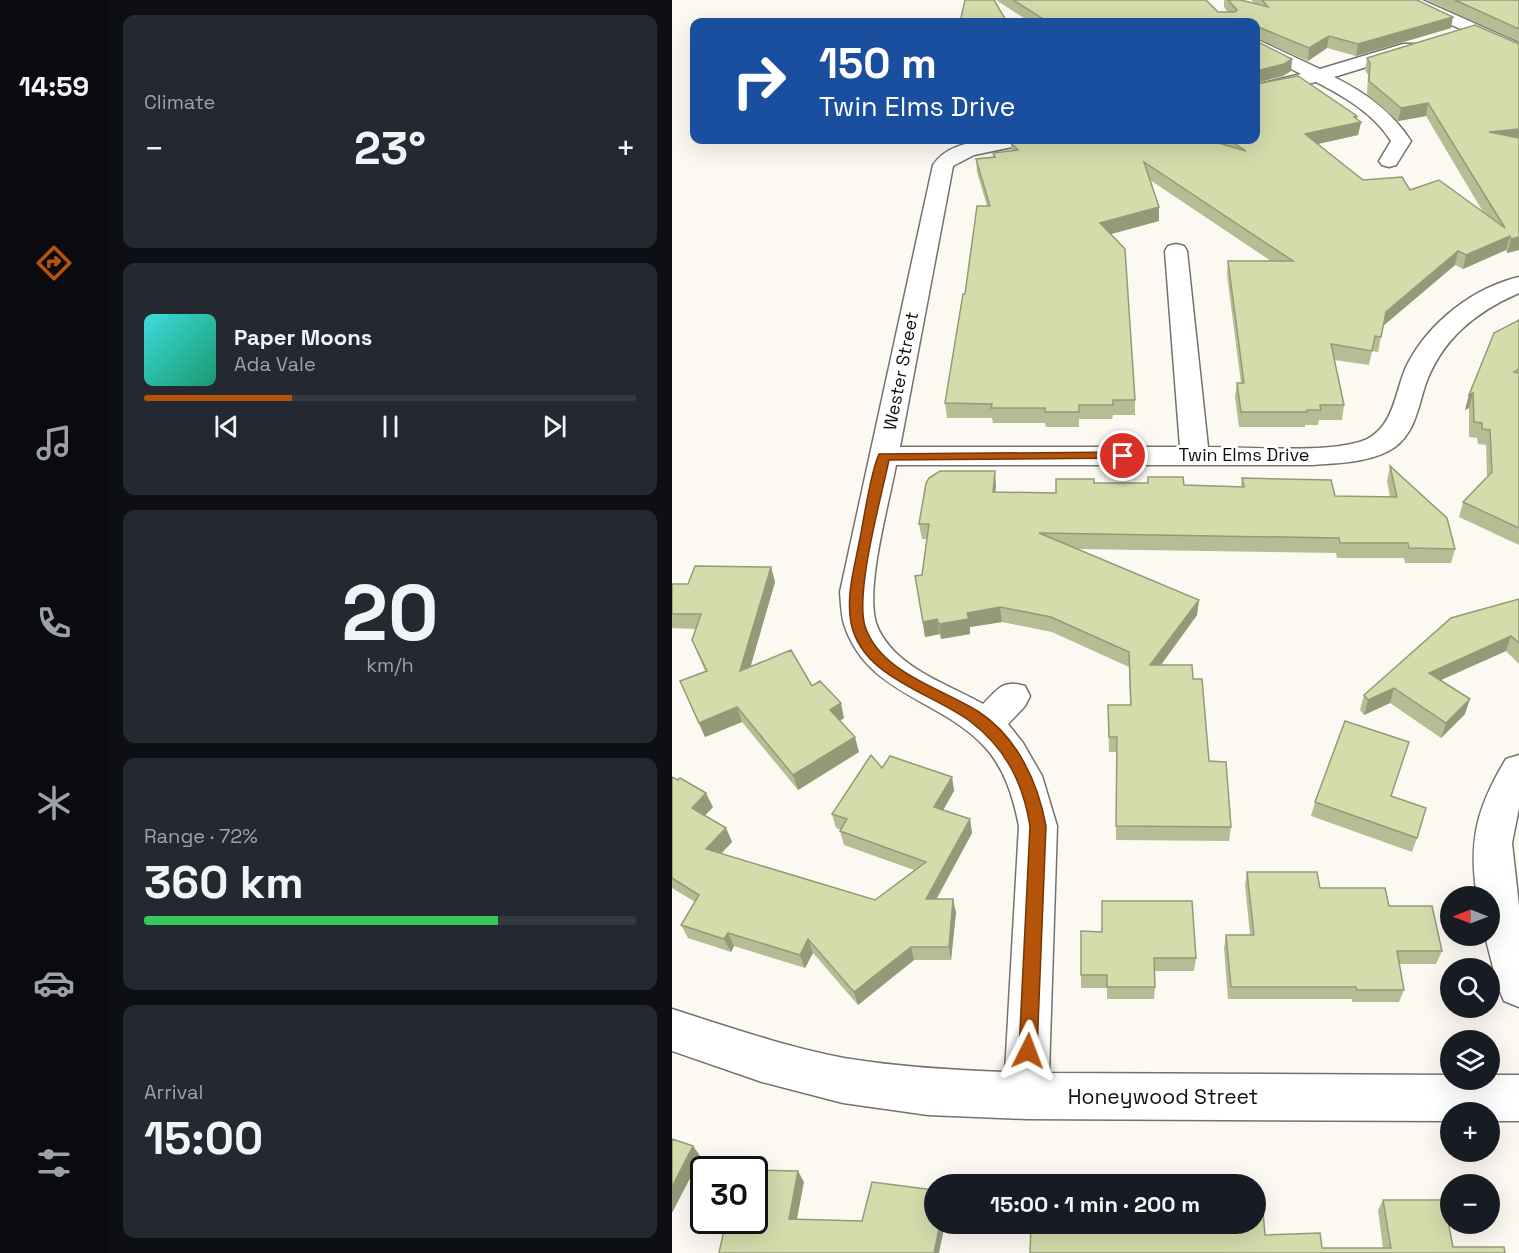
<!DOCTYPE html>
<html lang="en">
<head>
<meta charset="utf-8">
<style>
	body { margin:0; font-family:"Space Grotesk",sans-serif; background:#242831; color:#f1f3f6; height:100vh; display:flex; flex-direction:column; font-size:22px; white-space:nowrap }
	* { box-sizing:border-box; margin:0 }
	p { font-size:20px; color:#9ea1a6 }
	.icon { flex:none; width:33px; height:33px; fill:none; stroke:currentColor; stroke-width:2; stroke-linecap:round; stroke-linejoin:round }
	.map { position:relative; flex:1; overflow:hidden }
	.side { display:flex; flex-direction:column; gap:15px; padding:15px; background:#0d0f14; width:564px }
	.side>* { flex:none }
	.top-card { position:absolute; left:18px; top:18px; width:570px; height:126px; border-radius:12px; box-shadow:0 6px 24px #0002; background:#1a4fa0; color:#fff; overflow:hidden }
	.needle { width:39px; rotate:270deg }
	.tools { position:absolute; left:768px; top:886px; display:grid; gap:12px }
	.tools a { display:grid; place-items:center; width:60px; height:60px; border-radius:50%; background:#171b24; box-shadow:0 6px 24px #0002; font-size:30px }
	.speed { position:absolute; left:18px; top:1156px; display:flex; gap:12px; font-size:30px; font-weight:700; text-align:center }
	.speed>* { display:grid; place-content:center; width:78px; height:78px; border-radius:50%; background:#171b24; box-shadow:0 6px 24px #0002; line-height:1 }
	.speed .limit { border:3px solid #111; border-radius:9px; background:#fff; color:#111 }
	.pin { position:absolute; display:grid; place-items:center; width:51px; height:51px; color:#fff; margin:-26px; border:3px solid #fff; border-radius:50%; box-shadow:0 2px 6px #0007 }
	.me { position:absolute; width:66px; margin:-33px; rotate:3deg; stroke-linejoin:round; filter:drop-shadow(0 0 4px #0008) }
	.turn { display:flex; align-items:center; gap:21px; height:126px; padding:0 30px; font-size:27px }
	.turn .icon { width:78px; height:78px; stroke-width:2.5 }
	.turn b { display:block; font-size:42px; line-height:51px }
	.big { font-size:45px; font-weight:600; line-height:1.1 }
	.side .card { flex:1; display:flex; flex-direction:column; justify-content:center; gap:9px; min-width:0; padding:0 21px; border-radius:12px; background:#242831 }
	.side .dial { align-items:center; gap:0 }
	.dial b { font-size:78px; line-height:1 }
	.song { display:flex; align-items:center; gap:18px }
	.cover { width:72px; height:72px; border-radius:9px; background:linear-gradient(135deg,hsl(180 70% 55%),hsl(160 70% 35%)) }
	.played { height:6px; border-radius:3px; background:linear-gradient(90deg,#b45309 30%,#363941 30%) }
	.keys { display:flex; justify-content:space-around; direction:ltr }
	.heat { display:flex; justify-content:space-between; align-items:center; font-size:33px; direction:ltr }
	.charge { height:9px; border-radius:4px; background:linear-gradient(90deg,#34c759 72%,#363941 0) }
	.trip { position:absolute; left:252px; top:1174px; width:342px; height:60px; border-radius:30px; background:#171b24; box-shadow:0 6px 24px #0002; font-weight:600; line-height:60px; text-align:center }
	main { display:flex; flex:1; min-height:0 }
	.tabs { display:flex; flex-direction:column; width:108px; justify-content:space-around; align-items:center; background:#090b0e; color:#9ea1a6 }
	.tabs .icon { width:42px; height:42px }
	.tabs .current { color:#b45309 }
	.tabs b { font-size:27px; color:#f1f3f6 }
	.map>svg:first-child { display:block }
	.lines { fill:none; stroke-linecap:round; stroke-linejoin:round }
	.minor-casing { stroke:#74726b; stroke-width:3 }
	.minor { fill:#fff; fill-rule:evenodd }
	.wall { fill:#b6bd94 }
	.shaded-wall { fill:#949a78 }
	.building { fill:#d4dcac; stroke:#949a78; stroke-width:1.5 }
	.route { fill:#b45309; stroke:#753606; stroke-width:1.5 }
	.labels { text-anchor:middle; stroke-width:6; stroke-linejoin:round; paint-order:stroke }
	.street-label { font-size:18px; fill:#100f0c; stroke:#fff }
	.near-street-label { font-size:21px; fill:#100f0c; stroke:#fff }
</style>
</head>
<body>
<main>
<nav class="tabs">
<b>14:59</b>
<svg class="icon current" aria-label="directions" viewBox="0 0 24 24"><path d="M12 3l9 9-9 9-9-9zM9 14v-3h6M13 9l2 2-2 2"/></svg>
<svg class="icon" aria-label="music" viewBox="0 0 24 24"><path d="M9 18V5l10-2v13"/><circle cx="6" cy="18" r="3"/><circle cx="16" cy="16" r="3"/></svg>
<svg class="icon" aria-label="phone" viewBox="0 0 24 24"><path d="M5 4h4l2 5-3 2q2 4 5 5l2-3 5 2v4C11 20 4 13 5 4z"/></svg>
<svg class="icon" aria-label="climate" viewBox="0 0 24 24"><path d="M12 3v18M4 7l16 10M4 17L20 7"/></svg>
<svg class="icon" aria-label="car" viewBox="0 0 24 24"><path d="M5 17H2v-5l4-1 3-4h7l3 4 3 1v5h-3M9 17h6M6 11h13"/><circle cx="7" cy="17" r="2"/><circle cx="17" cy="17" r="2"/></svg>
<svg class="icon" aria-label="filters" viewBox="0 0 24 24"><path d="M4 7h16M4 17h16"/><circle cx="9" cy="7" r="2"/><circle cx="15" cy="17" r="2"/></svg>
</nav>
<section class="side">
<div class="card"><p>Climate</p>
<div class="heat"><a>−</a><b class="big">23°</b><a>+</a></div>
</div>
<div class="card">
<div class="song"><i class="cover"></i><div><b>Paper Moons</b><p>Ada Vale</p></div></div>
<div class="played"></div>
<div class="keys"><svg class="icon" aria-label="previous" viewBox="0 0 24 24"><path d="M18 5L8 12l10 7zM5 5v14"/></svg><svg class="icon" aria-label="pause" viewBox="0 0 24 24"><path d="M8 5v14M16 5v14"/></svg><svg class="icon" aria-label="next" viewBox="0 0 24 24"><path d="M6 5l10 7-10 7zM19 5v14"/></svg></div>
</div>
<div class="card dial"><b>20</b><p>km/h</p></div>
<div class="card"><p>Range · 72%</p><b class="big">360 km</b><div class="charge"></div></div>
<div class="card"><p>Arrival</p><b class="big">15:00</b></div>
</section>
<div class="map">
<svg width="847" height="1253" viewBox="0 0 847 1253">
	<rect width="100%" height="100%" fill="#fbf9f1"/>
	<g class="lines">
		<g class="minor-casing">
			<path id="minor" d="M728,0H750L847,43V55L730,3Z
				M584,39L648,69L731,44H743L746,48L743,52L662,77C694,93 719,111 739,141L724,165L717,167L710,165L707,161L719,141C701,113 673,97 644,82L584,95V85L629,74L584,51Z
				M314,140H358L355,144L302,155L281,166L228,447H508L493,251L496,246L504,244L512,246L515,251L536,447C575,447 663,454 695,439C723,425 723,390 735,365C757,322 801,288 847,277V293C803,312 769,340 753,386C746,408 743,432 723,447C700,463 666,463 639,465H224C217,504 193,587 204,623C208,635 216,645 224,653C248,676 283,688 311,704C326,689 331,679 353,686L358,696L353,706L336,724L351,743L370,776L385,826L377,1073L778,1075V1080H818V1075H847V1121H818V1113H778V1121L354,1119L256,1115L171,1103L90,1082L0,1051V1009C57,1027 114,1047 172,1058C226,1067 279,1070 333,1072L347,826C341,796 332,766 310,744C265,698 194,693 172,624C169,614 169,602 168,592L261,165C273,147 294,143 314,140Z
				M847,755V808L840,843L847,906V1007L832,1001L826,987L813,936H818V897H805C796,841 805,807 834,759Z"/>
		</g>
		<use href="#minor" class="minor"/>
	</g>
	<path class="wall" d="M324,0H534L546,12H556L552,7V0H569L582,3L579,0H745L779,28L684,56L655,48L636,61L584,38V41L620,59L619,71L611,76L584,83V84L685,116L684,119L689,122L686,135L646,144L691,180L738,190L811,212L754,116L726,121L695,94L696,75L693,70L695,58L803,25L847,250L835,253L834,250L791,269L783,265L711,326L706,352L700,351L697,365L662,360L672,405L670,420H647L646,425H633V427H567L563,397L565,383H569L555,275L556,261H599L478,180L487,207V221L439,234L463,400V415H441L440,419H407V427H374L373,423H321L320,418H275L273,403L293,294L315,206L305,172L304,159L321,157V153L339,151V143L363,140H584V22H358Z
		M755,0H847V42Z
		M847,318V545L787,517L791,502L815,477L814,445L806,444L805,438L797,437V408L793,410L797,395Z
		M718,466L783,549L779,563H733L732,558H665L664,553L404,549L527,600L525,615L489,665L521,679L537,761L559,827L557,841L444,840V752H437L436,705H458L457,667L380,632L330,622L298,627V634L269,639L268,634L253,637L243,576L250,575L255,539H250L247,524L324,486L323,492L384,493L422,483H476V477L512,485L569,487L570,478L663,496L718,497L715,481Z
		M99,567L103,582L78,666L140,686L172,718L168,721L187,752L126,790L70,722L33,737L8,681L33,671L20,640L24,629L0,628V584H16Z
		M847,599V664L834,651L769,680L793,714L769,738L718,703L692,715L688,710L692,695Z
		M210,768L280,777L282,791L271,810L298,819L300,833L264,899L284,912L279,960H242L186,1005L141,953L133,968L62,946L59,952L16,938L9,925L23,902L0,888V777L41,807L32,816L54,828L60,842L49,854L203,900L242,870L172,845L168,831L169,830L164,828L160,814Z
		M719,796L745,838L740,852L639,816L643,802Z
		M575,872L648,888L717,906L770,951L764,964H727L732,990L727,1002H680V999H556L552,948L554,935H578L573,885Z
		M430,932L524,958L522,971H482L483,987L482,999H435V988H409V975Z
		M711,1200L781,1247L358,1253L593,1235L650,1248H711L706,1210Z"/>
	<path class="shaded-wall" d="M781,17L779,28L684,56L686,44Z
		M657,36L655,48L636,61L637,48Z
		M620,59L619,71L611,76L584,83V71Z
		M756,103L754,116L726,121L729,108Z
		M685,116L684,123L689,122L686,135L632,147L633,134Z
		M847,129V141L817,132Z
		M487,207V221L428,237V223Z
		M838,236L834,250L791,269L794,255Z
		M847,237V250L835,253L839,239Z
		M786,251L783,265L711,326L714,312Z
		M801,393L797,408L793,410L797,395Z
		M323,471L324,486L322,507L321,492Z
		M99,567L103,582L73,686L68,671Z
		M527,600L525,615L478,680V665Z
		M328,607L330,622L298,627V634L269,639L267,624L295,613Z
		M265,619L268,634L253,637L251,622Z
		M839,636L834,651L753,687L757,673Z
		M722,688L718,703L692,715L696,700Z
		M798,699L793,714L769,738L774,723Z
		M169,703L172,718L162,724L158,710Z
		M65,707L70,722L33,737L27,723Z
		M183,737L187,752L126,790L121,775Z
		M280,777L282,791L265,821L262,807Z
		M34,793L41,807L26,823L20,808Z
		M298,819L300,833L257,913L254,899Z
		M54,828L60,842L40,863L34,849Z
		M281,899L284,912L279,960L277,947Z
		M56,933L62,946L59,952L52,939Z
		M136,939L141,953L133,968L128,955Z
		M239,947L242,960L186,1005L182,992Z
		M21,1146L29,1157L0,1213V1187Z
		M126,1171L132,1182L123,1229L117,1219Z
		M268,1224H273L267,1253H262Z"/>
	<path class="building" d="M293,0H322L335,22H288Z
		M341,0H534L546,12H563L565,10L556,0H569L596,7L590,0H745L781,17L686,44L657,36L637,48L584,26V22H376Z
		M783,0H847V29Z
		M803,25L847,44V129L817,132L847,138V237L839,239L838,236L794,255L786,251L714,312L709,337L703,336L700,351L659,344L672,405H648L649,410H635V412H569L565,383H572L556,261H621L472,162L487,207L428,223L453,249L463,400H441V405H407V412H373V408H319L320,404L273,403L291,294H293L305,206H318L304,159L323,157L321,153L346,150L339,143L363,140H536L574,151L557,140H584V73V84L626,76L685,116L682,117L689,122L633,134L691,180L730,177L738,190L767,180L833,228L756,103L729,108L697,81L698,63L695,58Z
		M584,28V41L620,59L612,64L584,71Z
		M847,320V369L842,372L847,373V528L791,502L820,472L818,430L810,429V423L802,422L801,393L797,395L822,333Z
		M718,466L775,518L783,549L737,548L736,543H668L667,538L367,533L527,600L478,665H520L521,679H530L537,761L554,762L559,827L444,826L445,737H437L436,705H459L457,652L379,617L328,607L295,613L297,619L267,624L265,619L251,622L243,576L250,575L257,524H247L254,483L257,478L268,471H323L321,492L384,493V479H422V483H476V477H511L512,485L572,487L570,478L659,480L663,496L725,497Z
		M23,566L99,567L68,671L119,650L140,686L148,681L169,703L158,710L183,737L121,775L65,707L27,723L8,681L35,671L20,640L29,614H0V584H16Z
		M847,599V643L839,636L757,673L798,699L774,723L722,688L696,700L692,695L779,618Z
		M673,721L737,742L719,796L754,808L745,838L643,802Z
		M199,755L210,768L218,756L280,777L262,807L298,819L254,899H281L277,947H239L182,992L136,939L128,955L56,933L52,939L9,925L27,895L0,878V777L6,780L8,778L34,793L20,808L54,828L34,849L203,900L254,862L168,831L175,819L160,814Z
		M575,872H645L648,888H713L717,906H760L770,951H725L732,990H685L684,987H559L554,935H582Z
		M430,901H520L524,958H482L483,987H435V975H409V931L430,932Z
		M0,1139L21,1146L0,1187Z
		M82,1170L126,1171L117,1219L190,1221L200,1182L262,1190V1224H268L262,1253H47L54,1221H82Z
		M590,1200L593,1235L648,1233L650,1248H719L711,1200H772L781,1247H832L833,1253H358L359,1224H584V1201Z"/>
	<path class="route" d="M451,452L457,456L455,458L217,460C209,499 183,591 193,626C208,673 270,688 307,712C345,737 366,782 374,826L365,1051L362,1057L356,1060L349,1057L347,1051L358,826C351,783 334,749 299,722C261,693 190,678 179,623C174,596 182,569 187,543C192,520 198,473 207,454Z"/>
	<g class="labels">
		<g class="street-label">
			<text transform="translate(229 371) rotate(-79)" y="6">Wester Street</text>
			<text x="572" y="461">Twin Elms Drive</text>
		</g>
		<g class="near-street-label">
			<text x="491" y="1104">Honeywood Street</text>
		</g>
	</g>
</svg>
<div class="tools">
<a><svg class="needle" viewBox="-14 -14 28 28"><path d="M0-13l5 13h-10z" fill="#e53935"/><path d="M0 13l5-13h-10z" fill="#9ea1a6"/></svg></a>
<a><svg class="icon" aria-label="search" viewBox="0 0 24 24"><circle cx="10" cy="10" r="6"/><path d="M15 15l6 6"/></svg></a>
<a><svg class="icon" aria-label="layers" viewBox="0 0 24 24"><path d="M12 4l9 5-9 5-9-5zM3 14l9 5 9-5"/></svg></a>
<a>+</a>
<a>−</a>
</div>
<div class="speed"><div class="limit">30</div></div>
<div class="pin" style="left:451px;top:456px;background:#d93025"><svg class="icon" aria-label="arrive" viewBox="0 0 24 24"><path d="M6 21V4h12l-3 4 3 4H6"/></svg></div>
<svg class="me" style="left:356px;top:1051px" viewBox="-20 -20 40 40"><path d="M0-17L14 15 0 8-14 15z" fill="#b45309" stroke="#fff" stroke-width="4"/></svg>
<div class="trip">15:00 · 1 min · 200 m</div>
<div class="top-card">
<div class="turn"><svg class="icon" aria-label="right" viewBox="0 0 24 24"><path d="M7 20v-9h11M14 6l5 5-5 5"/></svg><div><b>150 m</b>Twin Elms Drive</div></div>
</div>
</div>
</main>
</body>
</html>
